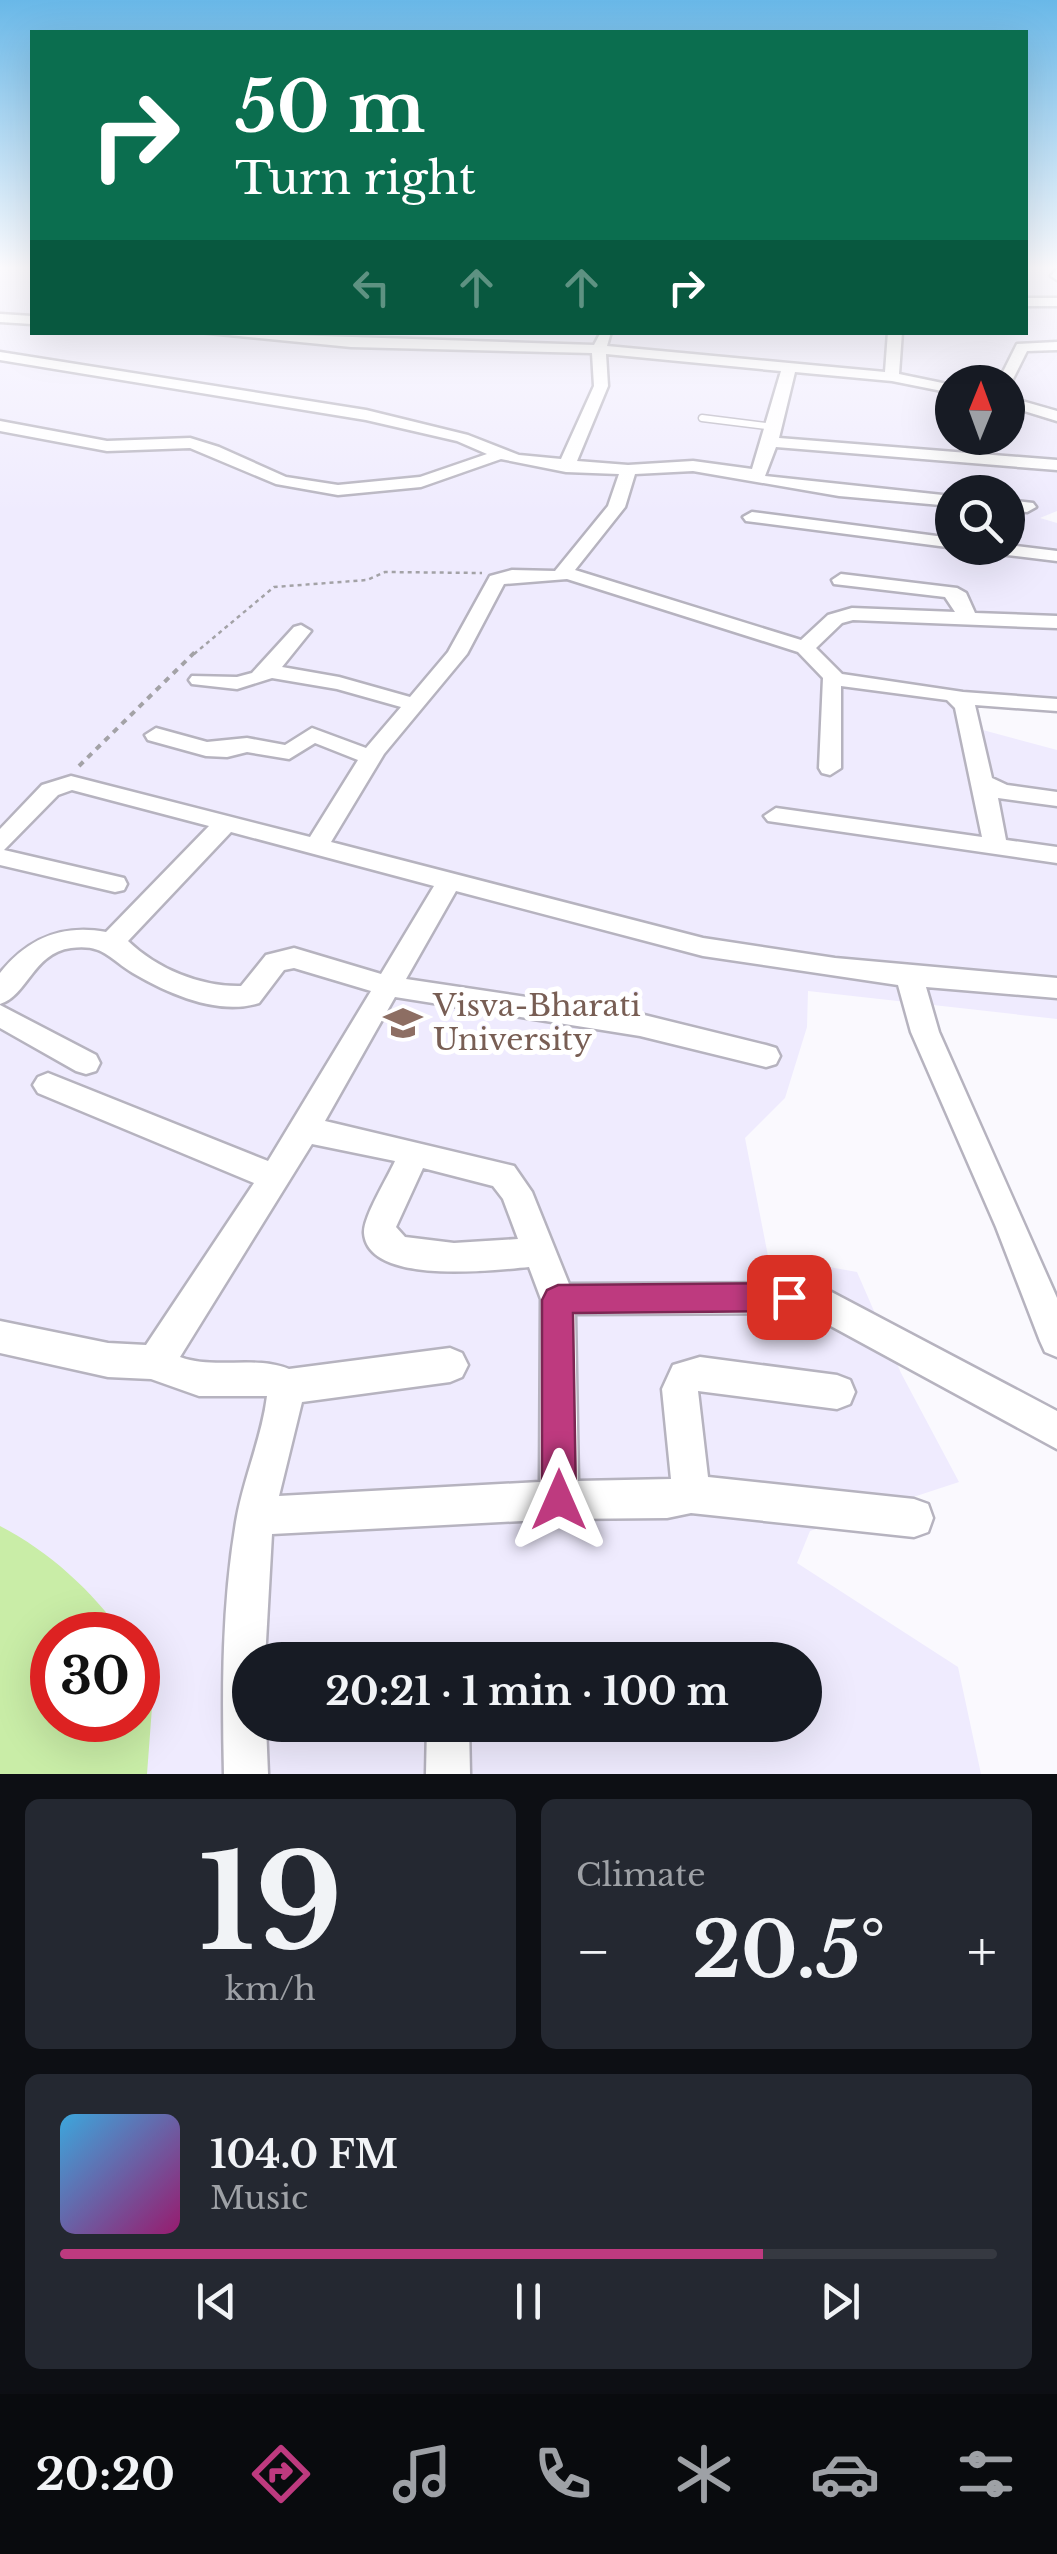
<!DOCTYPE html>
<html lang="en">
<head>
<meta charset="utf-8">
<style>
	body { margin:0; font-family:"Libre Baskerville",serif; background:#242831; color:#f1f3f6; height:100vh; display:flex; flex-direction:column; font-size:38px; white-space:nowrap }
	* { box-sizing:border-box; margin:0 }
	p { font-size:32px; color:#9ea1a6 }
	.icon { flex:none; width:55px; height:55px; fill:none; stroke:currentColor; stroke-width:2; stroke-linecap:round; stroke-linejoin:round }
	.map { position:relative; height:1774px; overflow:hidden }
	.details { display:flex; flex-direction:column; gap:25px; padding:25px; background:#0d0f14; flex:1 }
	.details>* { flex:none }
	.guide { position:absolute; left:30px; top:30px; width:998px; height:305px; border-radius:0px; box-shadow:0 10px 40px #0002; background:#0b6e4f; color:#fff; overflow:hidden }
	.needle { width:65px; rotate:1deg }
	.controls { position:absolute; left:935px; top:365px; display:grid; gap:20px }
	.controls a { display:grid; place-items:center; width:90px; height:90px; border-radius:50%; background:#171b24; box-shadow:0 10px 40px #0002; font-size:50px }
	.speed { position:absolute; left:30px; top:1612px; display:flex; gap:20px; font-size:50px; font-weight:700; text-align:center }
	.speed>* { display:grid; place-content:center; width:130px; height:130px; border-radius:50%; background:#171b24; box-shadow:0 10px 40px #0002; line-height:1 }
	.speed .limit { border:15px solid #d22; background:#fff; color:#111 }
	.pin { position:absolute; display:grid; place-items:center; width:85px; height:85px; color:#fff; margin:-42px; border-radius:20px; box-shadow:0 5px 15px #0006 }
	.me { position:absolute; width:110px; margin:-55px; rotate:0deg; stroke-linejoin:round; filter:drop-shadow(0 0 8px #0008) }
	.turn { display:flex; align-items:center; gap:35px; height:210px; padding:0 40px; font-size:45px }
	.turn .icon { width:130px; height:130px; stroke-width:2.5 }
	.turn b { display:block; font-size:70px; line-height:85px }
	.lanes { display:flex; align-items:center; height:95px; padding:0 40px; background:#0003; justify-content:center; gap:50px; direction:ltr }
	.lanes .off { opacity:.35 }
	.big { font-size:75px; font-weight:800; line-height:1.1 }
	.details .tile { flex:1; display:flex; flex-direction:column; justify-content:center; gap:15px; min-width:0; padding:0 35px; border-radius:15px; background:#242831 }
	.details .dial { align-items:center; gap:0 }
	.dial b { font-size:130px; line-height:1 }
	.song { display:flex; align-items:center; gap:30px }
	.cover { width:120px; height:120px; border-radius:15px; background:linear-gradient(135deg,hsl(200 70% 55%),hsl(320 70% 35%)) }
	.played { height:10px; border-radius:5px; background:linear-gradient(90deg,#be3a7f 75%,#363941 75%) }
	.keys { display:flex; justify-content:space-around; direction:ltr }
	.heat { display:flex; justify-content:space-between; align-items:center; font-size:55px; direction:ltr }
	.details .tiles { flex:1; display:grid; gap:25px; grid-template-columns:1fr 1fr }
	.tile:last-child { grid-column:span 2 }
	.trip { position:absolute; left:232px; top:1642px; width:590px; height:100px; border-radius:50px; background:#171b24; box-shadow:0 10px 40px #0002; font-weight:800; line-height:100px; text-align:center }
	.dock { display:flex; height:160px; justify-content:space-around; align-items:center; background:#090b0e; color:#9ea1a6 }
	.dock .icon { width:70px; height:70px }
	.dock .active { color:#be3a7f }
	.dock b { font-size:45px; color:#f1f3f6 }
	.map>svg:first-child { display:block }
	.built { fill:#efebfe; fill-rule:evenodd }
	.green { fill:#c9eda7 }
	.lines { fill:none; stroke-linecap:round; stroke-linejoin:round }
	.service-casing { stroke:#b6b3bf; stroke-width:9 }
	.minor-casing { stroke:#b6b3bf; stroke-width:5 }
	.path-far1 { stroke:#a3a2a6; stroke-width:2.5; stroke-dasharray:4 4; stroke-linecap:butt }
	.path { stroke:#a3a2a6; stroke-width:4; stroke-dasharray:6 6; stroke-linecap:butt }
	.service { stroke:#fff; stroke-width:6 }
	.minor { fill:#fff; fill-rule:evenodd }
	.route { fill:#be3a7f; stroke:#7c2653; stroke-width:2.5 }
	.labels { text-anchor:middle; stroke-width:10; stroke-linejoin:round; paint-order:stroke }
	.education-label { font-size:30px; fill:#785e54; stroke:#fff; text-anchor:start }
</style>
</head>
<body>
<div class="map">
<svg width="1057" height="1774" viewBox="0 0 1057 1774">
	<rect width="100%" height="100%" fill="#faf9fe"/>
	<path class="built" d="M0,266H32V332H1025V266H1057V511L1040,518L1057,523V697L991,694L971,710L979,729L1057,750V1019L808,991L807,1027L785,1098L745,1138L768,1256L857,1272L901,1373L959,1482L810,1531L797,1563L958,1667L981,1774H0ZM952,382H1008V438H952ZM952,492H1008V548H952ZM52,1635H138V1720H52ZM250,1660H805V1725H250Z"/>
	<path class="green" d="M0,1526C50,1552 91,1590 124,1635H52V1720H138V1655L153,1694L147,1774H0Z"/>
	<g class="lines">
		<g class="service-casing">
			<path id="service" d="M702,418L774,427"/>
		</g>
		<g class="minor-casing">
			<path id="minor" d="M1057,269V280L1051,276Z
				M1025,298H1057V306H1025Z
				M0,314L32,316V324L0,322Z
				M199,332L594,345L601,332H611L607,346L885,372L888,332H902L899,374L952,385V393L892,381L795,372L779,438L1057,460V470L776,447L765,476L952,496V506L839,496L693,471L635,474L625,507L575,570L801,640L828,615L852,608L955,612L945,597L834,584L832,580L841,574L957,588L966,593L975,613L1057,616V628L853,620L842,623L816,648L842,674L963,692L1057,699V711L975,705L992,778L1007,785L1057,792V806L998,798L1006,840L1057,847V863L768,821L764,816L776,808L982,837L955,708L947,700L841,686V768L830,775L822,773L819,768L823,678L798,652L567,579L504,584L467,654L384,754L331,842L703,938L835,958L1057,978V998L926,987L939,1032L1057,1298V1357L1045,1352L1040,1341L996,1227L911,1032L898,985L703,956L456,891L406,979L640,1014L766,1045L776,1048L780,1056L776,1064L766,1067L640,1036L395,997L325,1121L514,1166L532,1192L569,1284L810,1283L822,1287L1057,1411V1449L807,1313L575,1314L578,1481L671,1479L662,1389L673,1365L700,1357L837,1375L850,1380L855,1392L850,1404L837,1409L698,1391L708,1477L914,1499L928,1504L933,1518L928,1532L914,1537L691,1513L667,1518L559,1519L272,1534L265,1660H250V1725H266L268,1774H224C222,1690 222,1605 236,1522C243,1479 262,1438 267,1396H199L151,1379L108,1377L0,1353V1321L108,1343L146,1345L254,1183L38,1093L33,1085L38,1077L48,1073L268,1161L371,991L294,968L284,970L259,1003C218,1016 167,993 133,973C108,958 104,944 71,948C33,953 27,996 0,1004V973C28,938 62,924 106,932L209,826L72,790L58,795L4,850L124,878L127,884L124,890L115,892L0,865V829L42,785L71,776L310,837L358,760L315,743L289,759L247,752L227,757L206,756L148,740L145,735L156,728L207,742L247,738L285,745L312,728L366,748L401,707L337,689L272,678L237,689L192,684L189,680L192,676L237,677L252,673L294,627L301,625L311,631L282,667L339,677L410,697L448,652L490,576L512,570L555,571L608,506L619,474L566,472L501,459L421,487L338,495L276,484L190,448L107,451L0,431V421L107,441L190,438L219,447L286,477L338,485L420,477L487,454L457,441L366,420L0,360V352L366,410L468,435L519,455L561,459L594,386L592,353L351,347ZM606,354L781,371L752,469L693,461L628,465L577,461L608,386ZM231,832L434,886L381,974L294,948L266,955L241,986C201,987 157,969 128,941ZM312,1144L395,1161C388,1177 363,1217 364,1233C368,1286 495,1270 529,1267L541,1299L540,1482L279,1496L302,1402L450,1382L462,1377L468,1365L462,1353L450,1348L289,1369C253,1355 216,1370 180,1357ZM423,1168L493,1186L503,1199L518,1239L454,1243L405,1237L396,1227Z
				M1057,342V350L1027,351L1010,385L998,382L1017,344Z
				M1008,397L1057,411V421L1008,406Z
				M1008,500L1033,503L1036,507L1027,512L1008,510Z
				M752,512L952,538L955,548L746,521L743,517Z
				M1008,545L1057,551V561L990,553L981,548Z
				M0,1005L96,1055L100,1063L96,1071L86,1074L76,1071L0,1028Z
				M427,1725H469L470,1774H426Z"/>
		</g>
		<path class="path-far1" d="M194,654L274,587L367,580L385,572L482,573"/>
		<path class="path" d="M79,766L196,651"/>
		<use href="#service" class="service"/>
		<use href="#minor" class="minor"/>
	</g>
	<linearGradient id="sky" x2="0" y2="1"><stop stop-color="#69b8e8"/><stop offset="0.52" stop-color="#fdfcff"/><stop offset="1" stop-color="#fdfcff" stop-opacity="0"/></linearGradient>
	<rect width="1057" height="514" fill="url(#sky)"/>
	<path class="route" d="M789,1283L800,1287L805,1297L800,1307L789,1311L573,1313L576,1500L571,1512L559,1517L547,1512L542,1500V1300L547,1290L558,1285Z"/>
	<defs>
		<g id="university-bare" transform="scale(3)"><path d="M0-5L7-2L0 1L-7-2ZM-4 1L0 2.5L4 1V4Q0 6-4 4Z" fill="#8d6e63" stroke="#fff" stroke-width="2.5" paint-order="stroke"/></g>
	</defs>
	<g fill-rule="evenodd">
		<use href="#university-bare" x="403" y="1023"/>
	</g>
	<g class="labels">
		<g class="education-label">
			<text x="433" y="1016">Visva-Bharati<tspan x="433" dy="34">University</tspan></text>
		</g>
	</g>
</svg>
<div class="controls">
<a><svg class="needle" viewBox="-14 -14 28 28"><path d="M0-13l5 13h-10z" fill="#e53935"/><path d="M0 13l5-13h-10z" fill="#9ea1a6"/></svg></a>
<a><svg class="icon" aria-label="search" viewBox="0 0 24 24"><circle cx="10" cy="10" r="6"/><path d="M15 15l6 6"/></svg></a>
</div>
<div class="speed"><div class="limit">30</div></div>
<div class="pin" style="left:789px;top:1297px;background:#d93025"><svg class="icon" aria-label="arrive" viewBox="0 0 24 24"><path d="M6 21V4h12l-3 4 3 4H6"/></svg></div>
<svg class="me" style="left:559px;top:1500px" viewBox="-20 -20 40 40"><path d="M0-17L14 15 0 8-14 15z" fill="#be3a7f" stroke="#fff" stroke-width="4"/></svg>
<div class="trip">20:21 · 1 min · 100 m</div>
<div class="guide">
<div class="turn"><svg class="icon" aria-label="right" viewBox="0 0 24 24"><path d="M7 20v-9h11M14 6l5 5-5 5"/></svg><div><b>50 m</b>Turn right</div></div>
<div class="lanes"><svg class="icon off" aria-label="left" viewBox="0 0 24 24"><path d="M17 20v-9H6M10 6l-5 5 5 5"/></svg><svg class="icon off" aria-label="ahead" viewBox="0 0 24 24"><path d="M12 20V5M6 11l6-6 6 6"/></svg><svg class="icon off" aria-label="ahead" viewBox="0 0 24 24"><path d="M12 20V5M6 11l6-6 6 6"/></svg><svg class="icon" aria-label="right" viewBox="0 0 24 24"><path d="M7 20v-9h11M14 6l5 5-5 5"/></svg></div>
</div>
</div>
<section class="details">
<div class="tiles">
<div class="tile dial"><b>19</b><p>km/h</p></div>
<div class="tile"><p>Climate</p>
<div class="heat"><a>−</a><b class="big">20.5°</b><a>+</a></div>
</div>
<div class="tile">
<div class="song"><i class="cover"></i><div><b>104.0 FM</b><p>Music</p></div></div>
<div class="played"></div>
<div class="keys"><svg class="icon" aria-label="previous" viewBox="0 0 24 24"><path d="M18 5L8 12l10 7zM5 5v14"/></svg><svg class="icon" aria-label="pause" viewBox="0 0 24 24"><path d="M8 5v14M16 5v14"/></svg><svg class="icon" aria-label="next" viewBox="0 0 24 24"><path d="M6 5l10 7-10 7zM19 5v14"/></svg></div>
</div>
</div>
</section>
<nav class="dock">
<b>20:20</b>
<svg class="icon active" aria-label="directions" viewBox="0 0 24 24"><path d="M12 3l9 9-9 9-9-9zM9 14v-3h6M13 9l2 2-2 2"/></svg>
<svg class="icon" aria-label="music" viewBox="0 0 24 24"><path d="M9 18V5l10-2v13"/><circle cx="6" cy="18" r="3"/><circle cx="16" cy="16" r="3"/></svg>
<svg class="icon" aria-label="phone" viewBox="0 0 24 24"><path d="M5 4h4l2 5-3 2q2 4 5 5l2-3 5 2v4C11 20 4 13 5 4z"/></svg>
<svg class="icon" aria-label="climate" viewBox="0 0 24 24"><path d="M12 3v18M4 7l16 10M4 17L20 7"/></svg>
<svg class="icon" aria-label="car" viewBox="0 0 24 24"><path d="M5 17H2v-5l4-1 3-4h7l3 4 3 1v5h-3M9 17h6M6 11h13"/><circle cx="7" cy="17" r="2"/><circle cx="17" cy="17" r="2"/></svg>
<svg class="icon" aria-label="filters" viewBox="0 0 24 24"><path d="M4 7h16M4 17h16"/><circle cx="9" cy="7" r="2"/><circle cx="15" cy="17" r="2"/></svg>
</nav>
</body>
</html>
